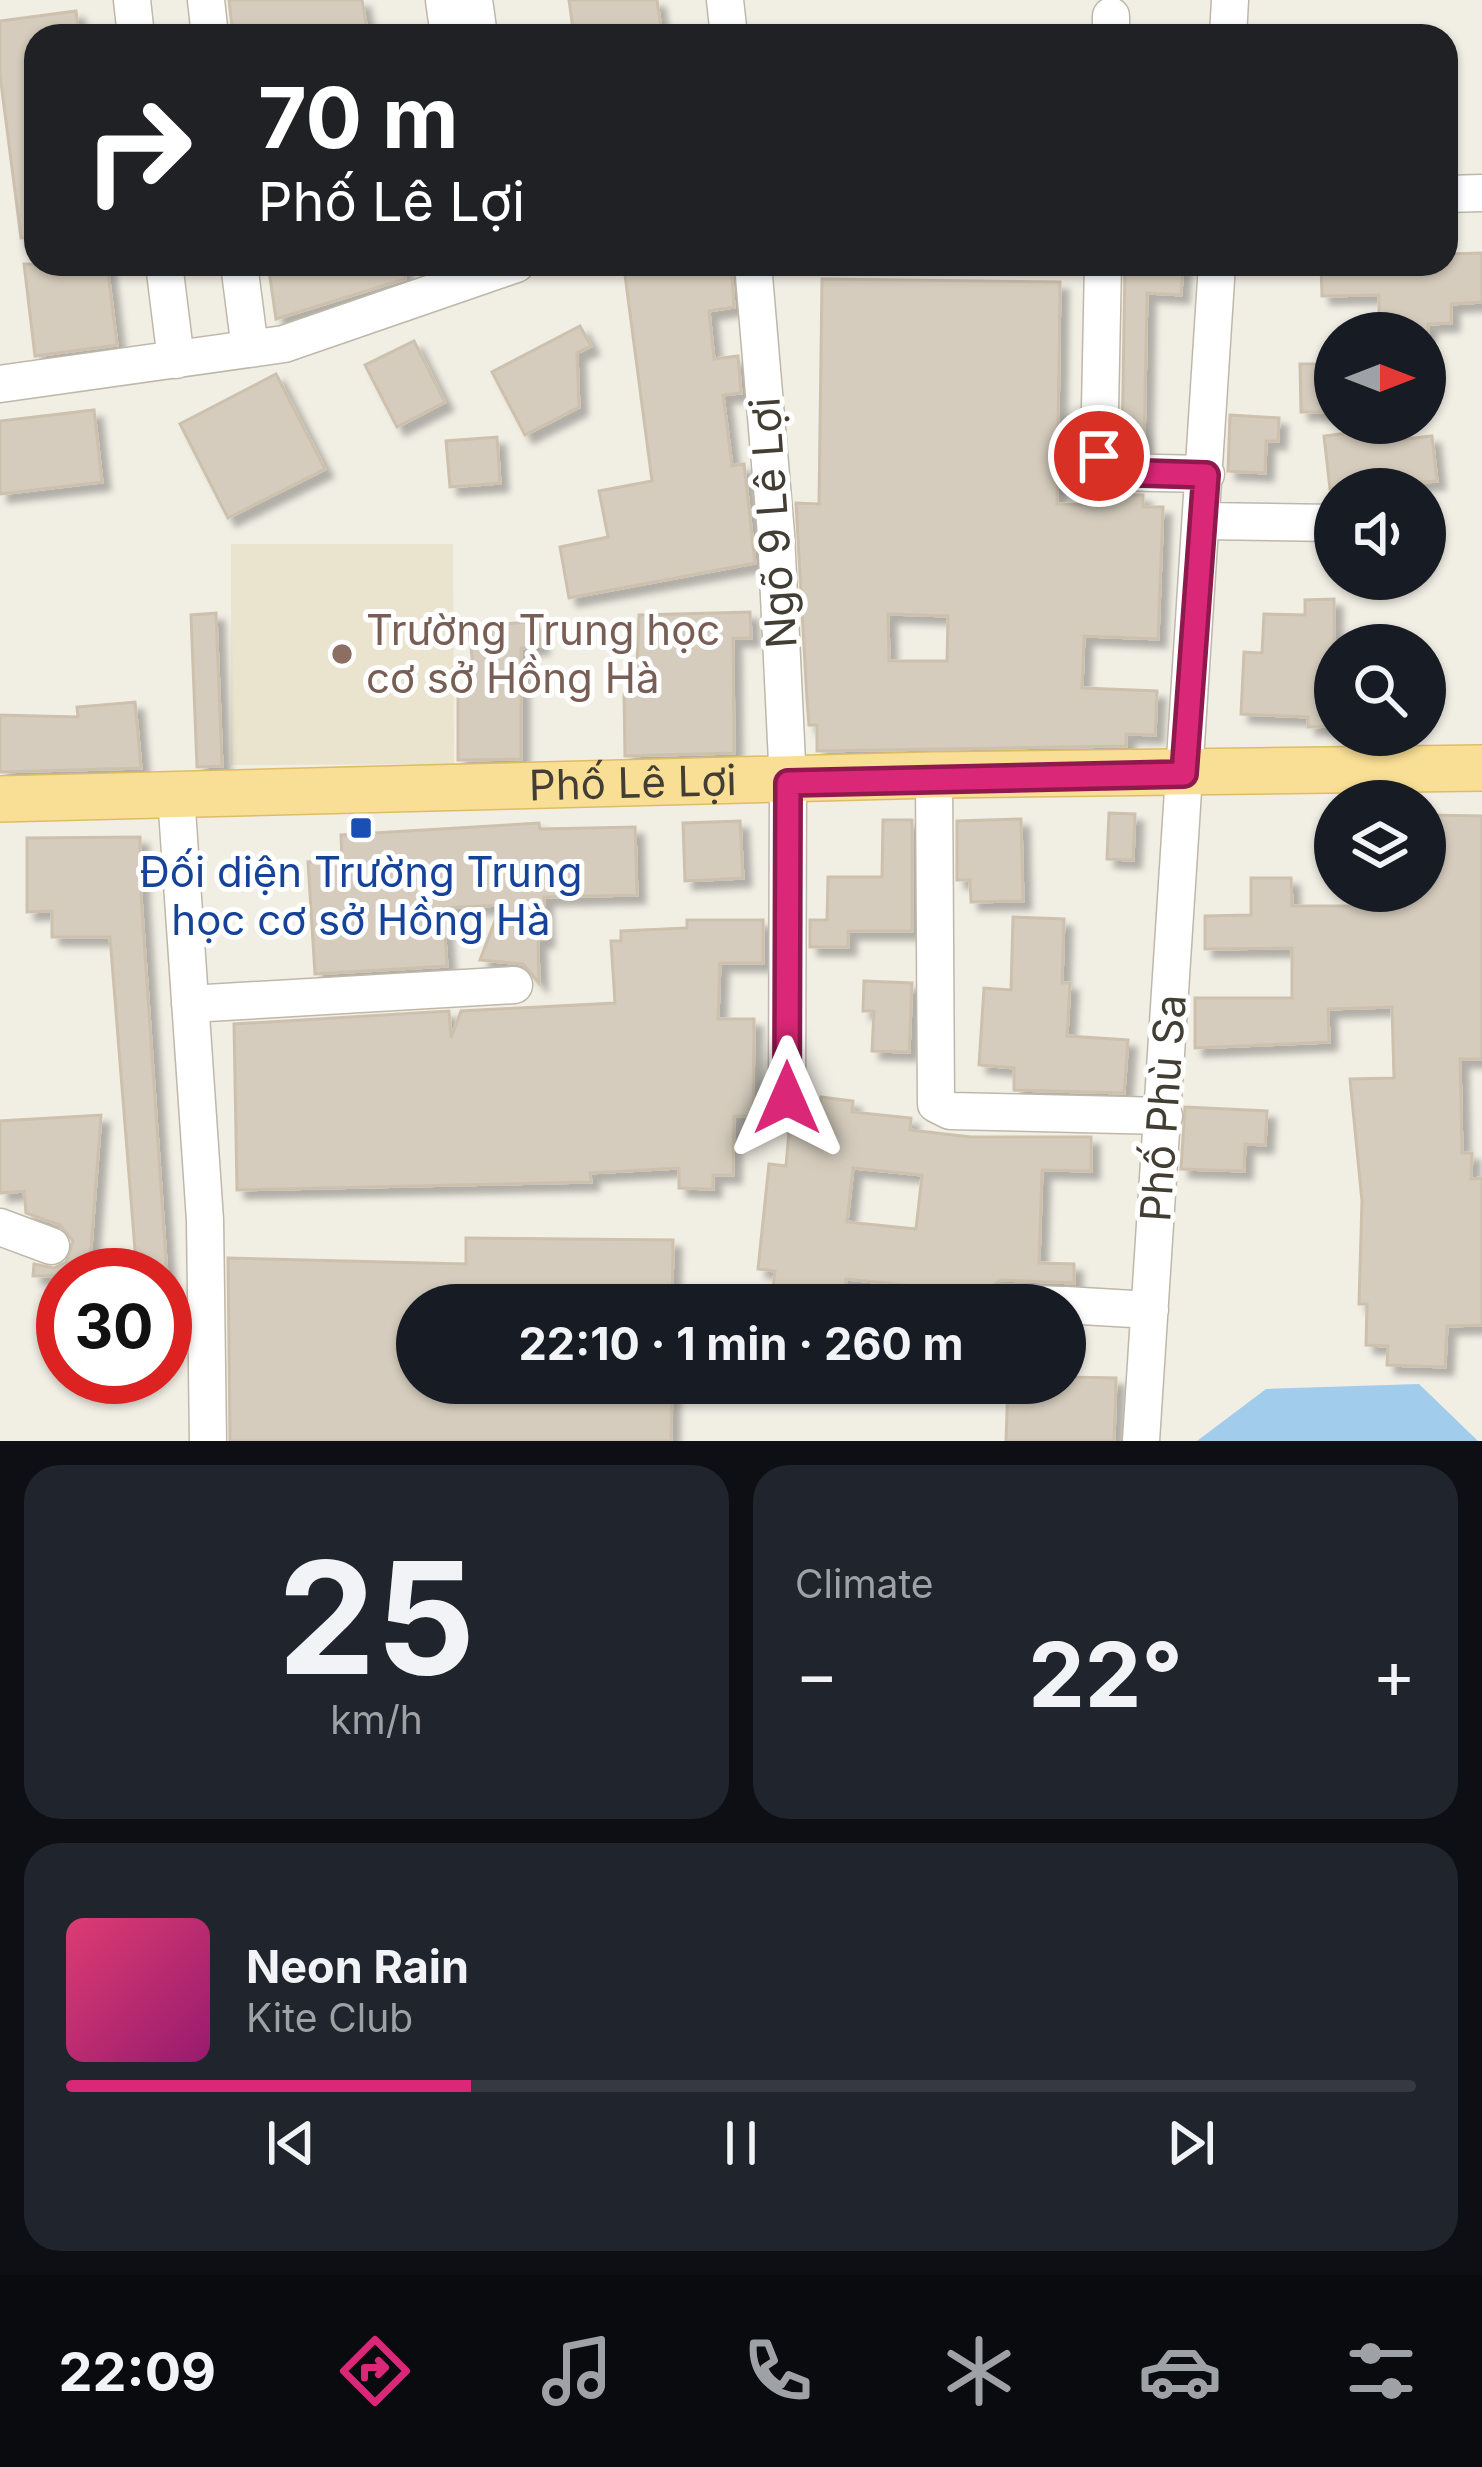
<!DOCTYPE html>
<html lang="en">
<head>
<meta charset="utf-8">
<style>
	body { margin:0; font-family:Inter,sans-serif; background:#20242c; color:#f1f3f6; height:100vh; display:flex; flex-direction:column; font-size:45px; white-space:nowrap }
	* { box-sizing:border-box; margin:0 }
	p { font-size:39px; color:#9ea1a6 }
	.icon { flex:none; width:66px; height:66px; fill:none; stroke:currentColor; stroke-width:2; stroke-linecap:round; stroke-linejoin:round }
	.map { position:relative; height:1441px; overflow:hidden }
	.details { display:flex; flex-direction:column; gap:24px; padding:24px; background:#0d0f14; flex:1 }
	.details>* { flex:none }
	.hud { position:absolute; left:24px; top:24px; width:1434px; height:252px; border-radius:36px; box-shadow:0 3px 9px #0004; background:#202124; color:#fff; overflow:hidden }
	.needle { width:78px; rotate:90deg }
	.fabs { position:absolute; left:1314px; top:312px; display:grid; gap:24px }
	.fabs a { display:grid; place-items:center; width:132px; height:132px; border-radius:50%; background:#171b24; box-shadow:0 3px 9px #0004; font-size:60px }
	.speed { position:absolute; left:36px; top:1248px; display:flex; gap:24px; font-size:60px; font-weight:700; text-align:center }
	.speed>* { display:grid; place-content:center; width:156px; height:156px; border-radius:50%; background:#171b24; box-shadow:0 3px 9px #0004; line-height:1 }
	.speed .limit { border:18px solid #d22; background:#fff; color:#111 }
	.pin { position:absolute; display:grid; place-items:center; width:102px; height:102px; color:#fff; margin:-51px; border:6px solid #fff; border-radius:50%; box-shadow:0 3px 12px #0007 }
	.me { position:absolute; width:132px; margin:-66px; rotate:0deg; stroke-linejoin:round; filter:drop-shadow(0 0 9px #0008) }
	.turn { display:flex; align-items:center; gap:42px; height:252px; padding:0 36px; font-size:54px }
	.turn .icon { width:156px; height:156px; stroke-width:2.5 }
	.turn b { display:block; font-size:84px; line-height:102px }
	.big { font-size:90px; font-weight:700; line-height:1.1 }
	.details .tile { flex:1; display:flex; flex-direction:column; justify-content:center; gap:18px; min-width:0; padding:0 42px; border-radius:36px; background:#20242c }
	.details .dial { align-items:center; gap:0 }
	.dial b { font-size:156px; line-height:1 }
	.song { display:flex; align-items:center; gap:36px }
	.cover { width:144px; height:144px; border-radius:18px; background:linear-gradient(135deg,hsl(340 70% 55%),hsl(320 70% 35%)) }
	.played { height:12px; border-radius:6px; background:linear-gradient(90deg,#db2777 30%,#363941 30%) }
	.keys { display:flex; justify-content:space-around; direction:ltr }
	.heat { display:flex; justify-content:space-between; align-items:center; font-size:66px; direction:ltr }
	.details .tiles { flex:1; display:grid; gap:24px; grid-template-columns:1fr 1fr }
	.tile:last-child { grid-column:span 2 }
	.trip { position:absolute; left:396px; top:1284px; width:690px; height:120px; border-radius:60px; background:#171b24; box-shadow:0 3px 9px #0004; font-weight:700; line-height:120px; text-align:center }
	.menu { display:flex; height:192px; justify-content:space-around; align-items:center; background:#090b0e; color:#9ea1a6 }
	.menu .icon { width:84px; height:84px }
	.menu .selected { color:#db2777 }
	.menu b { font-size:54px; color:#f1f3f6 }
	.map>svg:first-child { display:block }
	.education { fill:#eae3ce }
	.water { fill:#a2ccec }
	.building { fill:#d5ccbd; stroke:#cdc1ae; stroke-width:3; fill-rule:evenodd; filter:url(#shadow) }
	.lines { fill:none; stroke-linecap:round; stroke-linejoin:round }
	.minor-casing { stroke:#bfb8aa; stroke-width:39 }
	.major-casing { stroke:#debc66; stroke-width:48 }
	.minor { stroke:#fff; stroke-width:36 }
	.major { stroke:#f9df95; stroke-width:45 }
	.route-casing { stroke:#8e194d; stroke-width:30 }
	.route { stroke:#db2777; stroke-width:21 }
	.education-dot { fill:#8d6e63; stroke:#fff; stroke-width:4.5 }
	.transit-dot { fill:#1a4fb4; stroke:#fff; stroke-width:4.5 }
	.labels { text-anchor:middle; stroke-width:10; stroke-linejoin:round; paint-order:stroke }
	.street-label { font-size:42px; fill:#433e34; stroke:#fff }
	.education-label { font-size:42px; fill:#785e54; stroke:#fff; text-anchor:start }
	.transit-label { font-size:42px; fill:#164399; stroke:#fff }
</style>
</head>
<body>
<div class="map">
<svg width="1482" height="1441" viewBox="0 0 1482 1441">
	<defs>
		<filter id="shadow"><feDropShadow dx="8" dy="8" stdDeviation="3" flood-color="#0004"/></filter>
	</defs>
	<rect width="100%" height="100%" fill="#f1eee4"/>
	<path class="education" d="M231,544H453L454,764L231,765Z"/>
	<path class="water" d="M1419,1384L1478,1441H1197L1266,1389Z"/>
	<path class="building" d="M229,0H362L368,36H233Z
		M569,0H657L662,36H574Z
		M76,11L79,36H36V237L21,238L0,75V21Z
		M1482,253V302L1451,304V323L1428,324V333L1379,327V295L1322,296L1321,264H1446V254Z
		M24,264H107L117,345L35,356Z
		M268,264H403L405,279L276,319Z
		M693,264H731L734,307L709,311L714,359L738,356L741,393L723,395L732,466L744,464L755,563L569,598L560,547L608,537L599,491L652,481L625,275Z
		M1125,264H1183L1181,295L1147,293L1144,450L1122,449Z
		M822,279L1060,282L1057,504L1106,505L1107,494L1143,495V507H1163L1158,639L1084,636L1082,688L1157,691L1155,735L1126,734V746L817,751V725H809L807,700L796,503L819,504ZM888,614L948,616L947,661H889Z
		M580,326L591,346L577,353L579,407L525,435L492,372Z
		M414,341L445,402L397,427L365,365Z
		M1300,364H1335V412H1301Z
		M276,374L325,469L228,518L180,424Z
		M94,410L102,482L0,494V421Z
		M1230,415L1279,418L1278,441H1266L1265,473L1228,471Z
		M1395,427L1397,440L1432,436L1437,481L1330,489L1324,436Z
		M497,437L500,483L450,487L446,441Z
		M1334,599L1335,726L1308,727V717L1241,714L1244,652L1262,653L1264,614L1305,615V600Z
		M750,612L751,638H733L734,753L625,756L624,694H636L639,615Z
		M216,613L222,766L197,767L191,615Z
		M538,621L541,646L521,648V759L458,760V688H475L469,627Z
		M135,702L141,768L0,772V715L78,717L77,707Z
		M1109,813L1135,814L1133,860L1107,859Z
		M1425,815L1482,816V1059H1460L1462,1153H1472L1471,1179L1482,1178V1325L1447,1326L1445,1367L1387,1365L1388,1346L1366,1345L1367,1304H1359L1362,1201L1350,1079L1394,1078L1392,1007L1328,1009L1329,1042L1195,1048V998H1292V948L1205,949V916L1251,915V878H1291L1292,906H1362L1363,891H1425Z
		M1021,819L1023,901L971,902L970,880H957V821Z
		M883,820H912V931H848V947H810V920H827L828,877H882Z
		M740,821L743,878L685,881L683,823Z
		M539,823L540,829L635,827L637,895L544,897L546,939H538L539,983L523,964L480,960L501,905L443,908L447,966L315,974L308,862L342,860L341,835Z
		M140,837L141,896L167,1275H137L110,937H52V911L27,912V838Z
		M1013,917L1064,919L1062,983H1070L1067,1036L1128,1040L1124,1093L1014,1090V1068L979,1065L984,988L1011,990Z
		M687,920H763V963H720L718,1019H754L753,1116H734L733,1175H713V1189L679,1188V1168L590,1173L591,1182L237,1190L234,1024L449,1011L451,1038L461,1011L615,1003L611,941H621V931L687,928Z
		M864,981L912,983L909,1052L872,1051L874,1011H863Z
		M821,1097L853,1101L852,1112L911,1118L910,1130L971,1137H1091V1171L1042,1170L1039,1263L1074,1264V1283L1001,1280L981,1293L846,1279L843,1305H771L775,1271L758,1269L769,1164L786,1166L790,1120L808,1106L820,1107ZM853,1168L922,1175L916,1229L847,1222Z
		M1185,1107L1267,1111L1265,1145L1245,1144L1244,1171L1181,1169Z
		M101,1115L89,1275L33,1276L34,1264L54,1268L66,1262L73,1241L60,1225L26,1213L24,1191L0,1193V1121Z
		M466,1238L673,1240L672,1305H417V1383H672L671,1441H230L228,1258L466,1264Z
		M1065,1377L1116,1378L1114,1441H1006L1008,1383H1065Z"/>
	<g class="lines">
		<g class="minor-casing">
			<path id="minor" d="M132,0L136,36
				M206,0L210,36
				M444,0L449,36
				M474,0L479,36
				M725,0L729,36
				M1111,36V16
				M1228,36L1230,0
				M1446,194L1482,193
				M164,264L176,360
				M239,264L250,349
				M753,264L776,534L788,783L787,1098
				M1103,264L1099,456L1111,472L1206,474
				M0,384L284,344L516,264
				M1203,521L1335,523
				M934,775L936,1104L950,1111L1164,1116
				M176,795L205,1220L208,1441
				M190,1004L514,985
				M0,1227L51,1246
				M1001,1302L1059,1305
				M1065,1305L1150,1310
				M1141,1441L1217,264"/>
		</g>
		<g class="major-casing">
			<g id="major">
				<path id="s1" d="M0,799L934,775L1482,768"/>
			</g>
		</g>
		<use href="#minor" class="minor"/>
		<use href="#major" class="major"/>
	</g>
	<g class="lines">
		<g class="route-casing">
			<path id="route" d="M787,1098L788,783L1184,774L1206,475L1111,472L1099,456"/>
		</g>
		<use href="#route" class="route"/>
	</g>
	<circle class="education-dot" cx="342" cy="654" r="12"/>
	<rect class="transit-dot" x="349" y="816" width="24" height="24" rx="6"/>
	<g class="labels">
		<g class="street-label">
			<text transform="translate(773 523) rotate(-94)" y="15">Ngõ 9 Lê Lợi</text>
			<text dy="15" stroke="none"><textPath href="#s1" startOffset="633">Phố Lê Lợi</textPath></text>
			<text transform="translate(1163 1108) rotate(-86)" y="15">Phố Phù Sa</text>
		</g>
		<g class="education-label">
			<text x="366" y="645">Trường Trung học<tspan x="366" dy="48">cơ sở Hồng Hà</tspan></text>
		</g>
		<g class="transit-label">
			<text x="361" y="887">Đối diện Trường Trung<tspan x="361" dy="48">học cơ sở Hồng Hà</tspan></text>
		</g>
	</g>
</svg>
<div class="fabs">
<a><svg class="needle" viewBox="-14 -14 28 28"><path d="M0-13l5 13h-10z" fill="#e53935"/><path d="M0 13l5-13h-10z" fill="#9ea1a6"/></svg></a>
<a><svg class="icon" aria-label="sound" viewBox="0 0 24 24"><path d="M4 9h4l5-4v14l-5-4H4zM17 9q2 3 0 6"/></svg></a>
<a><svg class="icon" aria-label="search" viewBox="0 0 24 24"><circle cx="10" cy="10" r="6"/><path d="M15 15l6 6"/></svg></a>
<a><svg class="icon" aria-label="layers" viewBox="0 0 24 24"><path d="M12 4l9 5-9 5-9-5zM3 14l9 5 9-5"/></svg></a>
</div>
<div class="speed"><div class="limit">30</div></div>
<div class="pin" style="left:1099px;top:456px;background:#d93025"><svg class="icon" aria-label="arrive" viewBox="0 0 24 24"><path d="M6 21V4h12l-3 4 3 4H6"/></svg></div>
<svg class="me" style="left:787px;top:1098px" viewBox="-20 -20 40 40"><path d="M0-17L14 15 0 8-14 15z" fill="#db2777" stroke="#fff" stroke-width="4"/></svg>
<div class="trip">22:10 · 1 min · 260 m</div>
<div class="hud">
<div class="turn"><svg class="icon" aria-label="right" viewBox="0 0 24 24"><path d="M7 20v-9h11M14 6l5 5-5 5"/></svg><div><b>70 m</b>Phố Lê Lợi</div></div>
</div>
</div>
<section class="details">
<div class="tiles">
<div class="tile dial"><b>25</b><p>km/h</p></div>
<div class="tile"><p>Climate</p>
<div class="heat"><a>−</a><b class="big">22°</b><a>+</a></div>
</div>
<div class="tile">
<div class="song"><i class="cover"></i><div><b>Neon Rain</b><p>Kite Club</p></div></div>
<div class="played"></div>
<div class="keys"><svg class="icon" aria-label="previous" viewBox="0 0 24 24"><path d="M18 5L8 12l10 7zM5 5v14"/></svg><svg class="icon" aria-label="pause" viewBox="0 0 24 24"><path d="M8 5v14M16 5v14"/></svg><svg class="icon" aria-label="next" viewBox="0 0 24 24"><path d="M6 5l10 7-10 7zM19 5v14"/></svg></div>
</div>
</div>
</section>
<nav class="menu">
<b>22:09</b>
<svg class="icon selected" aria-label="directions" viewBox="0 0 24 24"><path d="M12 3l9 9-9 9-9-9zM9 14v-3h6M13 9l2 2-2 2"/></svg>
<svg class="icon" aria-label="music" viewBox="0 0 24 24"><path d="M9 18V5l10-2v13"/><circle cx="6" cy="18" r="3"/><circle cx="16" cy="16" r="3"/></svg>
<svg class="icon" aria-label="phone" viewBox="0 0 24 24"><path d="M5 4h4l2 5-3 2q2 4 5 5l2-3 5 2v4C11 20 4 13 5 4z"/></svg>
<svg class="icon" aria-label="climate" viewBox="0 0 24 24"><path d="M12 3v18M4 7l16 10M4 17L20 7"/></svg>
<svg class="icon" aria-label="car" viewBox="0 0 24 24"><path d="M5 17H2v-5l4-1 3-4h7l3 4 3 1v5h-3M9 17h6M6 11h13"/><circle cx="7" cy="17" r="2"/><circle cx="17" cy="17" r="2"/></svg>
<svg class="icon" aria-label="filters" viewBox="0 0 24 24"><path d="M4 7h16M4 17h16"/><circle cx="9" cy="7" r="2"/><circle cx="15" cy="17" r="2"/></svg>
</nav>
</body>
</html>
